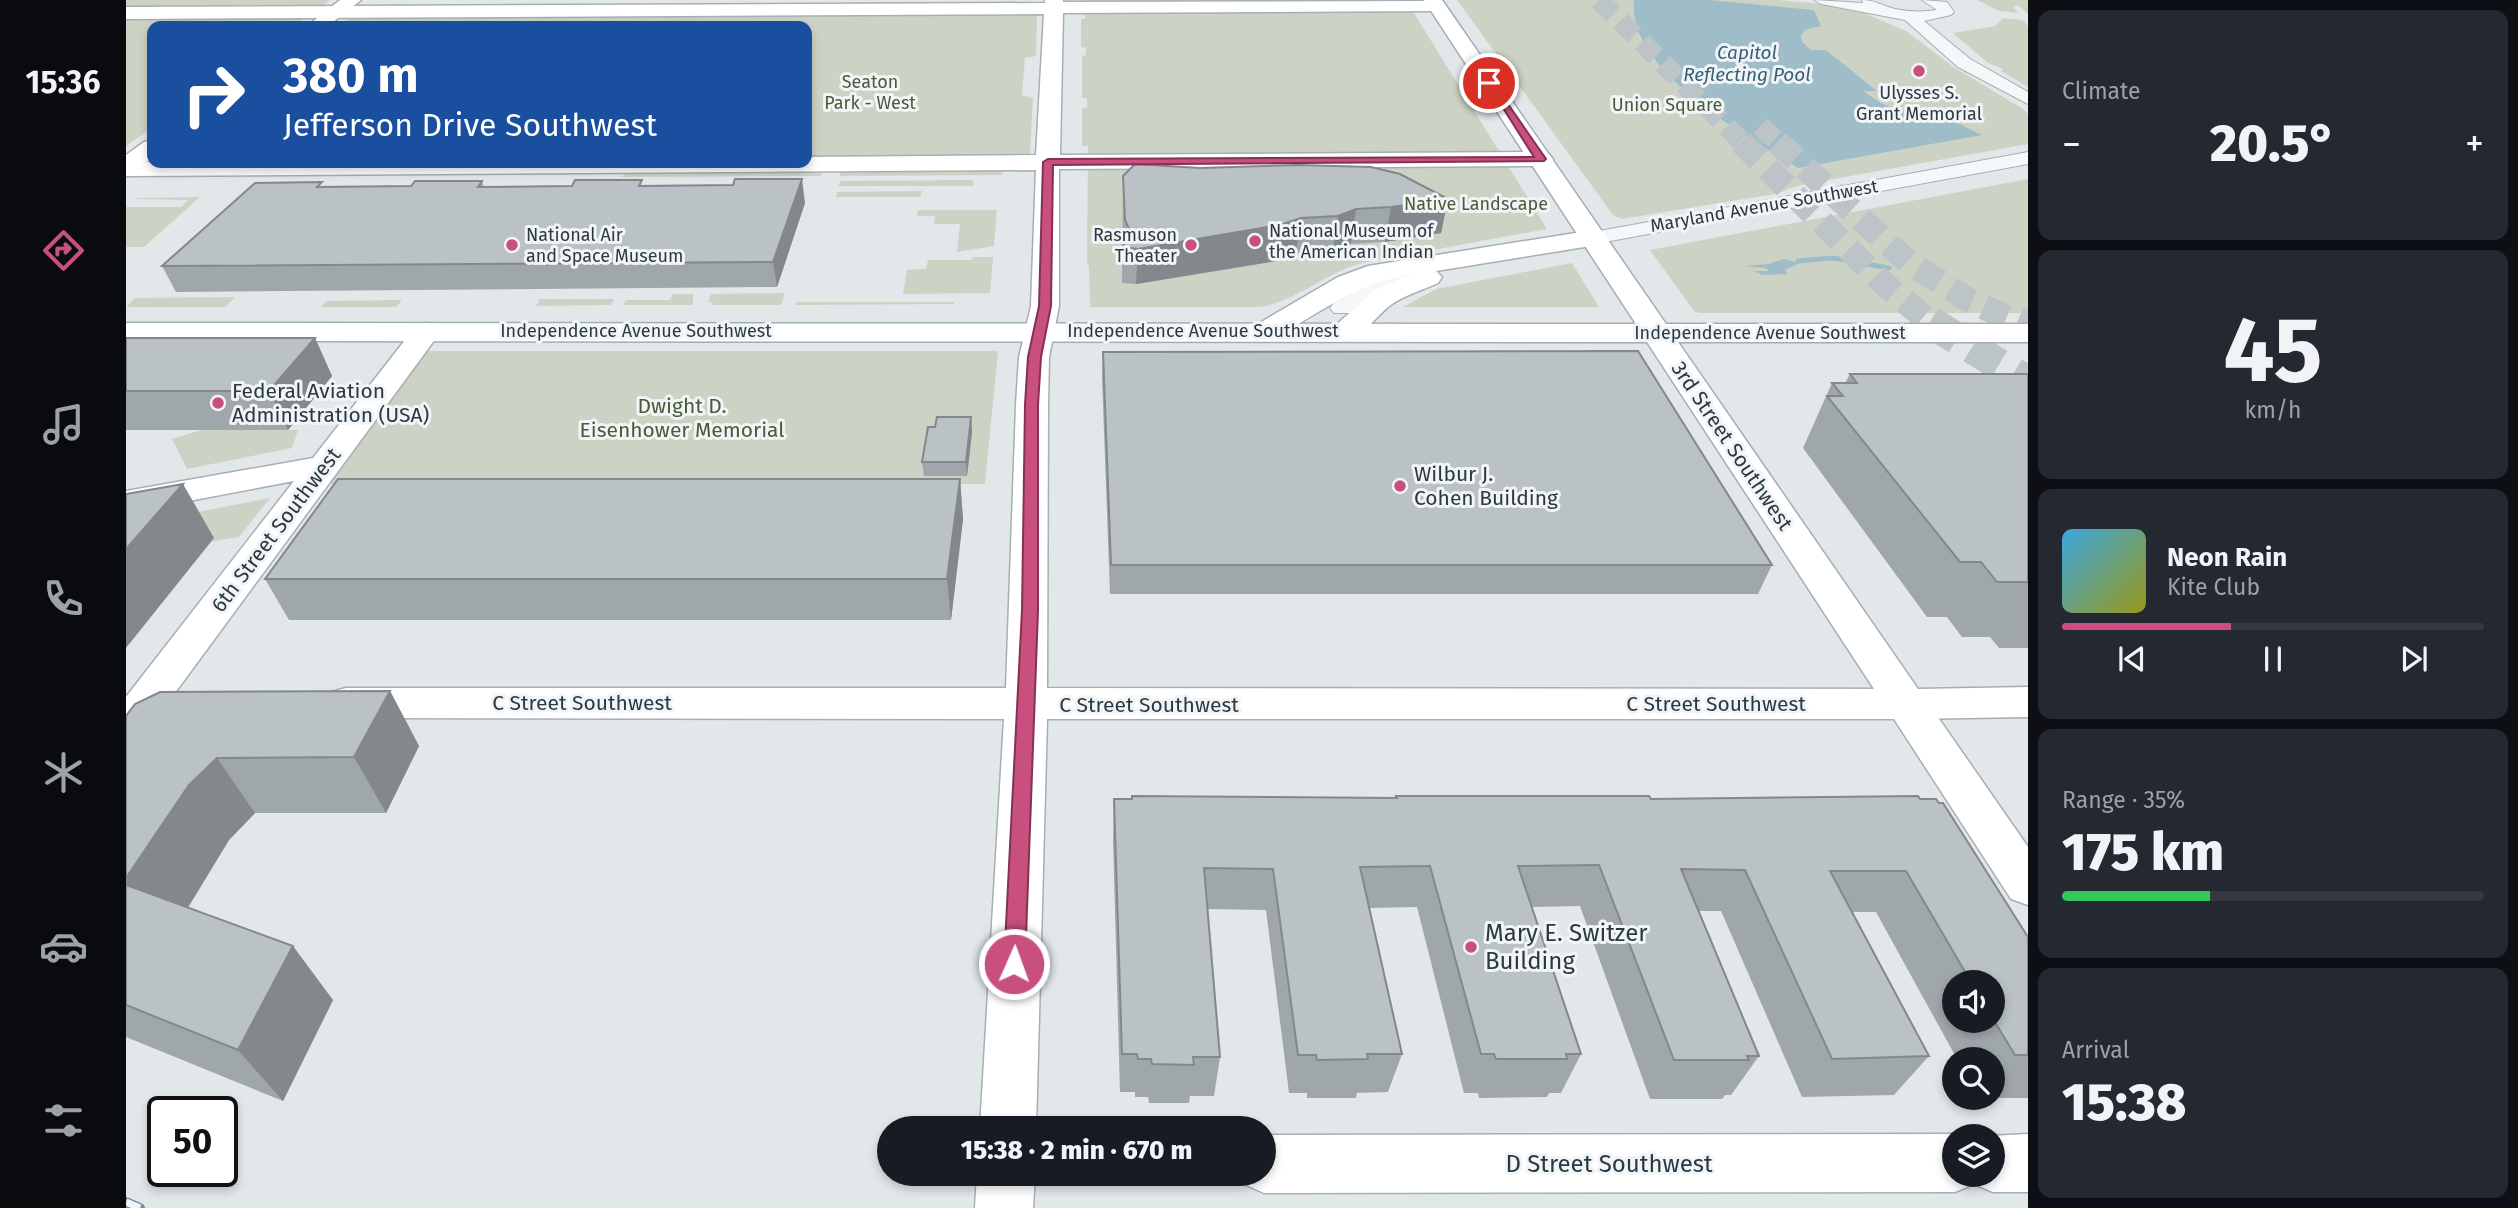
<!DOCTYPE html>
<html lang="en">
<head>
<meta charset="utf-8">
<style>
	body { margin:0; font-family:"Fira Sans",sans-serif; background:#242831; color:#f1f3f6; height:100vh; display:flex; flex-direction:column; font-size:26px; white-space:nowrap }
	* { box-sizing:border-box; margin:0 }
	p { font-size:23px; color:#9ea1a6 }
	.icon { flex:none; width:38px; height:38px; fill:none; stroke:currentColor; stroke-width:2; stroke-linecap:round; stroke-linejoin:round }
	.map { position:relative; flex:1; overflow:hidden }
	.details { display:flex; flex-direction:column; gap:10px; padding:10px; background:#0d0f14; width:490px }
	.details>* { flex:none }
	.hud { position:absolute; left:21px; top:21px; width:665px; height:147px; border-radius:14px; box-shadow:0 4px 10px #0003; background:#1a4fa0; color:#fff; overflow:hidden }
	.controls { position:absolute; left:1816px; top:970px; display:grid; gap:14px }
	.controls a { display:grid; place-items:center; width:63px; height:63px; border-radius:50%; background:#171b24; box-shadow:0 4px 10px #0003; font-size:35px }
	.speed { position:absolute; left:21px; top:1096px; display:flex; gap:14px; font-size:35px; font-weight:700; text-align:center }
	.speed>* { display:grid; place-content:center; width:91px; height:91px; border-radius:50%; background:#171b24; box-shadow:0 4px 10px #0003; line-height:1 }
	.speed .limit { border:4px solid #111; border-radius:10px; background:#fff; color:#111 }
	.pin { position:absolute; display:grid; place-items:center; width:60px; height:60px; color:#fff; margin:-30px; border:4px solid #fff; border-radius:50%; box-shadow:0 2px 7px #0007 }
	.me { position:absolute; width:77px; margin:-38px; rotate:2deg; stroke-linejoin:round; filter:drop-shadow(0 0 5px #0008) }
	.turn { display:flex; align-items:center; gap:24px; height:147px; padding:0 21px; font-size:32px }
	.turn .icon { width:91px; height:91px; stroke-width:2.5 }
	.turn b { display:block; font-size:49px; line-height:60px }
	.big { font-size:52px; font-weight:800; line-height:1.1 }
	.details .widget { flex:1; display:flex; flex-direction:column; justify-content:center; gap:10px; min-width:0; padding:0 24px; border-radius:14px; background:#242831 }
	.details .dial { align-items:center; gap:0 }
	.dial b { font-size:91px; line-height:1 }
	.song { display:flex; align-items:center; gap:21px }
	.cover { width:84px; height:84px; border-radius:10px; background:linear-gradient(135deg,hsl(200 70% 55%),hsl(60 70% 35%)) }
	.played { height:7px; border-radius:4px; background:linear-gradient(90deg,#c84f7e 40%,#363941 40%) }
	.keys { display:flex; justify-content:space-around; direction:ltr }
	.heat { display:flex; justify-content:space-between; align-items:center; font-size:38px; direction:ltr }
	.charge { height:10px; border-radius:5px; background:linear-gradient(90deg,#34c759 35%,#363941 0) }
	.trip { position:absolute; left:751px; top:1116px; width:399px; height:70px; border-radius:35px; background:#171b24; box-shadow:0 4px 10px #0003; font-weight:800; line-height:70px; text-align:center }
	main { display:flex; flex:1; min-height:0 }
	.menu { display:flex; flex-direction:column; width:126px; justify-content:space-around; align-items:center; background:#090b0e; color:#9ea1a6 }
	.menu .icon { width:49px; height:49px }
	.menu .current { color:#c84f7e }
	.menu b { font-size:32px; color:#f1f3f6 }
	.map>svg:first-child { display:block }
	.green { fill:#ccd3c4 }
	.water { fill:#9fbdc8 }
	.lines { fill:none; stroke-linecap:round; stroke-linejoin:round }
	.stream { stroke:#9fbdc8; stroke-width:5 }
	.highway-tunnel-far2 { stroke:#bdc4c8; stroke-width:20; stroke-dasharray:20 10; stroke-linecap:butt }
	.highway-tunnel-far1 { stroke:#bdc4c8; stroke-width:25; stroke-dasharray:25 13; stroke-linecap:butt }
	.highway-tunnel { stroke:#bdc4c8; stroke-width:32; stroke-dasharray:32 17; stroke-linecap:butt }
	.street-casing { stroke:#a7afb4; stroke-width:2 }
	.secondary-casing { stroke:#a7afb4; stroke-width:3 }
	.primary-casing { stroke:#a2aeb5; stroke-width:3 }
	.street { fill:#f5f7f8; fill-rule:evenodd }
	.secondary { fill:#fff; fill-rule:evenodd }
	.primary { fill:#fff; fill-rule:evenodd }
	.rail-casing { stroke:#7c8a93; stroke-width:10 }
	.rail { stroke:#f2f5f7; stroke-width:7; stroke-dasharray:21; stroke-linecap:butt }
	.wall { fill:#a0a7aa; fill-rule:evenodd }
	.shaded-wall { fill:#82888b }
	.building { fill:#bac2c6; stroke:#82888b; stroke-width:2 }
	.route { fill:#c84f7e; stroke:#823352; stroke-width:2 }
	.poi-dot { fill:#c84f7e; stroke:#f2f5f7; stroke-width:2.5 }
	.labels { text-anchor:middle; stroke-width:6; stroke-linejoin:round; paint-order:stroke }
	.far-park-label { font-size:18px; fill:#485c39; stroke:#f2f5f7 }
	.far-poi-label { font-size:18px; fill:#2b3941; stroke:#f2f5f7; text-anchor:start }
	.far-street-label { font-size:18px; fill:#2b3941; stroke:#f2f5f7 }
	.far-water-label { font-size:19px; font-style:italic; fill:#376173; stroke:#f2f5f7 }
	.poi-label { font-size:21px; fill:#2b3941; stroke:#f2f5f7; text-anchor:start }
	.park-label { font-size:21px; fill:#485c39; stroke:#f2f5f7 }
	.street-label { font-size:21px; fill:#2b3941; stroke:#f2f5f7 }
	.near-poi-label { font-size:24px; fill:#2b3941; stroke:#f2f5f7; text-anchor:start }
	.near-street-label { font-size:24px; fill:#2b3941; stroke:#f2f5f7 }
</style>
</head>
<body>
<main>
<nav class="menu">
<b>15:36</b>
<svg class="icon current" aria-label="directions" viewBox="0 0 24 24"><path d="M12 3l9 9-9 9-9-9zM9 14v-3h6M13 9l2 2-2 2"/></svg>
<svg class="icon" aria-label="music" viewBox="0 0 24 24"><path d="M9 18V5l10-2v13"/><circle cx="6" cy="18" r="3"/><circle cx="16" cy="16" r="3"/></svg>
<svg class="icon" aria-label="phone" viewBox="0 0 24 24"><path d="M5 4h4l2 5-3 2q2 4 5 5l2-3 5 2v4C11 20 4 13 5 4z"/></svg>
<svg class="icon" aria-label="climate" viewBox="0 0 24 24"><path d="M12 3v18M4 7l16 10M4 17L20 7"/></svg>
<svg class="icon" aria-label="car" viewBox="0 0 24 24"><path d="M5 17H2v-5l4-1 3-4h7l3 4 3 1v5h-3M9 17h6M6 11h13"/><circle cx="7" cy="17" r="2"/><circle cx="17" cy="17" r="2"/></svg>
<svg class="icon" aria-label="filters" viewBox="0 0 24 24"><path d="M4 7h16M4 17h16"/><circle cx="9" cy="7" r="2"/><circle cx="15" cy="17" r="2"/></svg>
</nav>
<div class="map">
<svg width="1902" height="1208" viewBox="0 0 1902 1208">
	<rect width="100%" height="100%" fill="#e2e7ea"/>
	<path class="green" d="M0,0H204L195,7L0,10Z
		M952,0H1280L1421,229L1236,263C1200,273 1171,300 1135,307H964L963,265H961L962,146H956V108H961V98H956V56L960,55V48L955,47V19H959V1Z
		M1331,0H1652L1706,5L1736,12L1780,31L1829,68L1897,109L1902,114V144L1675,185L1649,194L1496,219L1487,215Z
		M1851,0H1902V14L1893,6H1887L1892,13L1873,11Z
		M911,13L910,56L899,58L896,95L907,98L904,154L896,158L681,159V26H214L225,17Z
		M0,17H180L168,26H26V128L0,146Z
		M1877,18L1896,20L1902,26V87L1875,71L1877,69L1862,63L1827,33L1869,26Z
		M877,170L876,175L713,176L715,171Z
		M696,171L694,176L496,177L499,173Z
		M1902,179V313H1573L1568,311L1524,250Z
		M847,180V186H712L715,181Z
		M796,191L794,197H710L711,192Z
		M74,197L18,247H0V207H55L63,200L10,199L12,198Z
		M792,210H871L868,246L831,252L834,224H808L809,216H791Z
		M847,257H867L864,293L777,294L781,270L800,269L802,260H846Z
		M1446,263L1473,307H1277L1310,289Z
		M659,293L655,305H586L587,302H582L585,294Z
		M547,294H567V305H497L500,300H544Z
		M109,297L100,307H0L9,298Z
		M414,299H488L485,305L410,306Z
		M276,300L270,307H195L200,301Z
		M670,302H828V304L669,305Z
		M294,351H872L859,484H198Z
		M75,430H172L166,448L61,469L46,439Z
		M144,498L113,537L0,556V526Z"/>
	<path class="water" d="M1508,0H1583L1688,10L1695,26L1679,30L1675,36L1676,42L1685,50H1700L1751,91H1738C1764,114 1794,114 1826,121C1836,124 1846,131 1856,135L1672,168C1621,136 1500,70 1508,0Z
		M1658,259L1674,263L1659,270L1661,274L1637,275L1627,271H1643L1640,268L1617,266L1643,264Z"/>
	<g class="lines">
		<path class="stream" d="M1672,261L1707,258L1763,268"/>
		<path class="highway-tunnel-far2" d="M1473,0L1617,143
			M1634,126L1653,143"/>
		<path class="highway-tunnel-far1" d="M1615,142L1756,282L1806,324
			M1651,142L1782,262L1844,301L1895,324"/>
		<path class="highway-tunnel" d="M1804,322L1902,382
			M1891,322L1902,327"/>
		<g class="street-casing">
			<path id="street" d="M1688,0L1737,3L1736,0C1750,0 1756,6 1769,9C1783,12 1798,12 1811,10L1796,0L1821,2L1828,12L1825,15L1798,21L1844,59L1902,92V104L1832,67L1779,20L1695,4Z
				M1902,152V164L1468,244L1460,243L1457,238L1460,233L1468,232Z
				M1271,269L1279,271L1282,276L1279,281L1224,313H1208L1204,308L1208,303Z"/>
		</g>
		<g class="secondary-casing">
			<path id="secondary" d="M919,0H937V2L1311,1L1320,6L1311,11L937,13L934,155L1415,152L1423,154L1427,159L1423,164L1415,166L933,169V306L923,357L922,405L921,688L1780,689L1795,693L1902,847V905L1885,899L1768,719H921L910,1129H854L878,719L220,718L205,714L199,703L205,692L220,688H880L890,405L893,357L905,306L910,170L0,176V162L681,163V157L910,155L918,14L0,19V7L919,3Z
				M1468,230L1477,232L1481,238L1477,244L1310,271L1316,277L1312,283C1297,290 1279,295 1266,304C1247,318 1233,345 1207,338L1202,332L1248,291L1283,275C1233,283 1194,312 1150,337L1140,340L1130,337L1125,331L1130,325L1212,277L1242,266Z
				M300,323L310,326L315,332L310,338L15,739L0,744V697L168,481L0,513V491L187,458L290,326Z
				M1829,1134L1832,1136H1829V1174H1867V1136H1864L1902,1134V1192H1867L1848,1184L1829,1192L1138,1193L1118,1184L1114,1174H1138V1135Z
				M851,1174H909L907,1208H849Z"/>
		</g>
		<g class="primary-casing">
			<path id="primary" d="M214,0H235L202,26H181Z
				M1298,0H1316L1540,324H1902V342H1552L1792,689L1902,687V717L1780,719L1765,715L1521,342L0,341V323L1510,324Z
				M26,140V158L8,171L0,173V155L18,142Z"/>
		</g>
		<use href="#street" class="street"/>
		<use href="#secondary" class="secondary"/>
		<use href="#primary" class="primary"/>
		<g class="rail-casing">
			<path id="rail" d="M0,1202L14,1208"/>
		</g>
		<use href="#rail" class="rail"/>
	</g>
	<path class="wall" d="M997,176L1322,199L1315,233L1259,242L1225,244L1207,251L1170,253L1150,261L1010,284L996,283Z
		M356,181L358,187L517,185L679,203L651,287L50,292L36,266L198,187L285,186Z
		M0,338H189L206,376L162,430H0Z
		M977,352L1646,565L1632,594H984L976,378Z
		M1724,374H1902V648H1873L1864,637H1836L1821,617H1801L1677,448L1706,383H1719Z
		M845,417L846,432L841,476H798L796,462L809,427Z
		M834,479L837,519L825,620H163L139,579Z
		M264,691L293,746L260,813H129L103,840L62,908L207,1000L157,1101L0,1037V716Z
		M1270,796L1525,799L1792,796L1902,937V1098H1865L1867,1097V1059H1831L1750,912H1726L1803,1056L1768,1095L1676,1097L1595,911H1572L1633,1056L1605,1095H1599L1596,1099H1524L1454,906L1406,907L1455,1054L1435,1093H1423L1421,1097L1353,1098L1352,1093H1338L1291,907L1243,908L1276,1054L1262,1092L1231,1093L1230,1098H1181V1093H1163L1140,910L1081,909L1094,1057L1088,1096H1064L1063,1103H1023L1022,1097H1009V1092H994L987,840L988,799L1270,798ZM1829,982H1867V1020H1829Z"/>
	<path class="shaded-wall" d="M676,179L679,203L651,287L647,262Z
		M1322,199L1315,233L1259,242L1265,207Z
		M1230,209L1225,244L1207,251L1212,216Z
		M1175,218L1170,253L1150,261L1010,284L1012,249Z
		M189,338L206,376L162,430L143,391Z
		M845,417L846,432L841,476L840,462Z
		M834,479L837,519L825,620L821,579Z
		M57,484L88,538L0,648V549Z
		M264,691L293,746L260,813L228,757Z
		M91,758L129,813L103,840L43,938L0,888V878L63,785Z
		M167,946L207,1000L157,1101L112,1050Z"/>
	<path class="building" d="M1009,164L1074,168L1172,165L1245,167L1274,174L1322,199L1265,207L1230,209L1212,216L1175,218L1154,225L1012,249L997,247L1004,231L999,220L997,176Z
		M609,179H676L647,262L36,266L129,183L196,182L191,187L285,186L289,181H356L352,187L446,186L449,180H516L513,186L607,185Z
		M0,338H189L143,391H0Z
		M1512,351L1646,565H985L977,352Z
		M1724,374H1902V583L1901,582H1871L1855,562H1834L1701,396H1717L1706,383H1731Z
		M811,417H845L840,462H796L802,427H809Z
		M212,479H834L821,579H139Z
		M57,484L0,549V494Z
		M264,691L228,757L91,758L63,785L0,878V716L9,704L34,692Z
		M1006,796L1271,798L1270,796H1523L1525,799L1792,796L1794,799H1810L1813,803H1817L1902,937V1056L1901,1055H1889L1867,1019V982H1845L1780,871H1704L1803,1056L1706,1059L1619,870L1555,869L1633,1056H1621L1623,1060H1548L1473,865L1392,866L1455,1054H1440L1441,1059H1370L1368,1054H1355L1304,866L1234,867L1276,1054H1241L1242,1059L1191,1060L1190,1055H1172L1147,869L1078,868L1094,1057H1067L1068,1065L1026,1064L1025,1059H1012L1011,1054H996L988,799H1006Z
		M0,885L167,946L112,1050L0,1005Z"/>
	<path class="route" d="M1360,81H1366L1420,159L1418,161L927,165L925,306L915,357L912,405V610L899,964L896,971L888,973L881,971L878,964L896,610L899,405L902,357L913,306L917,162L922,159L1408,157Z"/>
	<g class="poi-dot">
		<circle cx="1793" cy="71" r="7"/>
		<circle cx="1129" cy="241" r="7"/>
		<circle cx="386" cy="245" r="7"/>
		<circle cx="1065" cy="245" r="7"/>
		<circle cx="92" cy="403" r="7"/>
		<circle cx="1274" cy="486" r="7"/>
		<circle cx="1345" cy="947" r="7"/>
	</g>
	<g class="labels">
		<g class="far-park-label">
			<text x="744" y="88">Seaton<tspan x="744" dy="21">Park - West</tspan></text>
			<text x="1541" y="111">Union Square</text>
			<text x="1350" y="210">Native Landscape</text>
		</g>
		<g class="far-poi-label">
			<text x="1793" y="99" text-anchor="middle">Ulysses S.<tspan x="1793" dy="21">Grant Memorial</tspan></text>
			<text x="1143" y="237">National Museum of<tspan x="1143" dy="21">the American Indian</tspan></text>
			<text x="400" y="241">National Air<tspan x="400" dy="21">and Space Museum</tspan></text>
			<text x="1051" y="241" text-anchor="end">Rasmuson<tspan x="1051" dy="21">Theater</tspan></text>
		</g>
		<g class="far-street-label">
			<text transform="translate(1638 206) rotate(-10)" y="6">Maryland Avenue Southwest</text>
			<text x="510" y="337">Independence Avenue Southwest</text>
			<text x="1077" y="337">Independence Avenue Southwest</text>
			<text x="1644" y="339">Independence Avenue Southwest</text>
		</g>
		<g class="far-water-label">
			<text x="1621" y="59">Capitol<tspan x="1621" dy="22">Reflecting Pool</tspan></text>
		</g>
		<g class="poi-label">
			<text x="106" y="398">Federal Aviation<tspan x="106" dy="24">Administration (USA)</tspan></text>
			<text x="1288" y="481">Wilbur J.<tspan x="1288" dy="24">Cohen Building</tspan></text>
		</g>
		<g class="park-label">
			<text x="556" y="413">Dwight D.<tspan x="556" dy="24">Eisenhower Memorial</tspan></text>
		</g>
		<g class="street-label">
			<text transform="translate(1606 446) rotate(56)" y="7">3rd Street Southwest</text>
			<text transform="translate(150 530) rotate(-53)" y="7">6th Street Southwest</text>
			<text x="456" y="710">C Street Southwest</text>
			<text x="1590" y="711">C Street Southwest</text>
			<text x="1023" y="712">C Street Southwest</text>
		</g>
		<g class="near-poi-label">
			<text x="1359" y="941">Mary E. Switzer<tspan x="1359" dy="28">Building</tspan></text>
		</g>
		<g class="near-street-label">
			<text x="1483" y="1172">D Street Southwest</text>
		</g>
	</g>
</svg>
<div class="controls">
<a><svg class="icon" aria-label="sound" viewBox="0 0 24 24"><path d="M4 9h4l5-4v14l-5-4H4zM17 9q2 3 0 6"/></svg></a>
<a><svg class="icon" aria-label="search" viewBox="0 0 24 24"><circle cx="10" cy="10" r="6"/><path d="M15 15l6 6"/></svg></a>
<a><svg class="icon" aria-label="layers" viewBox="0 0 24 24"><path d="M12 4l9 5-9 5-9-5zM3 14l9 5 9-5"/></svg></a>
</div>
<div class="speed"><div class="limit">50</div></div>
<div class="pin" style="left:1363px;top:83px;background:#d93025"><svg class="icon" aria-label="arrive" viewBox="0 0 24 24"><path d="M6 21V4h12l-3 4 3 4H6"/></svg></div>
<svg class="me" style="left:888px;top:964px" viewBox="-20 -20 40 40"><circle r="17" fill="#c84f7e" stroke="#fff" stroke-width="3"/><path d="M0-11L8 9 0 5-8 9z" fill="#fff"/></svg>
<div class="trip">15:38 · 2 min · 670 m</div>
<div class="hud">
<div class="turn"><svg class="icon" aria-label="right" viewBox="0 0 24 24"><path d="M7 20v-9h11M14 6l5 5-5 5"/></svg><div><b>380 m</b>Jefferson Drive Southwest</div></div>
</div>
</div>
<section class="details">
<div class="widget"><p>Climate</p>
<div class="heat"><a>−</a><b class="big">20.5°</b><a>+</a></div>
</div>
<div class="widget dial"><b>45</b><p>km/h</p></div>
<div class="widget">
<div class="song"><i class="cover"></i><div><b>Neon Rain</b><p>Kite Club</p></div></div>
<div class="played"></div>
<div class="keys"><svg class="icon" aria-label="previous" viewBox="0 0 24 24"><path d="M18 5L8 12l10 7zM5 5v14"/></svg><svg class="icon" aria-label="pause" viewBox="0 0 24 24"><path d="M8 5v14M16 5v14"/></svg><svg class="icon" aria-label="next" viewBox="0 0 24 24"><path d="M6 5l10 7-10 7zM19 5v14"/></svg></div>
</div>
<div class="widget"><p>Range · 35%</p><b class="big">175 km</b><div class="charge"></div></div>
<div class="widget"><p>Arrival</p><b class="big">15:38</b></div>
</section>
</main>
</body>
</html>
